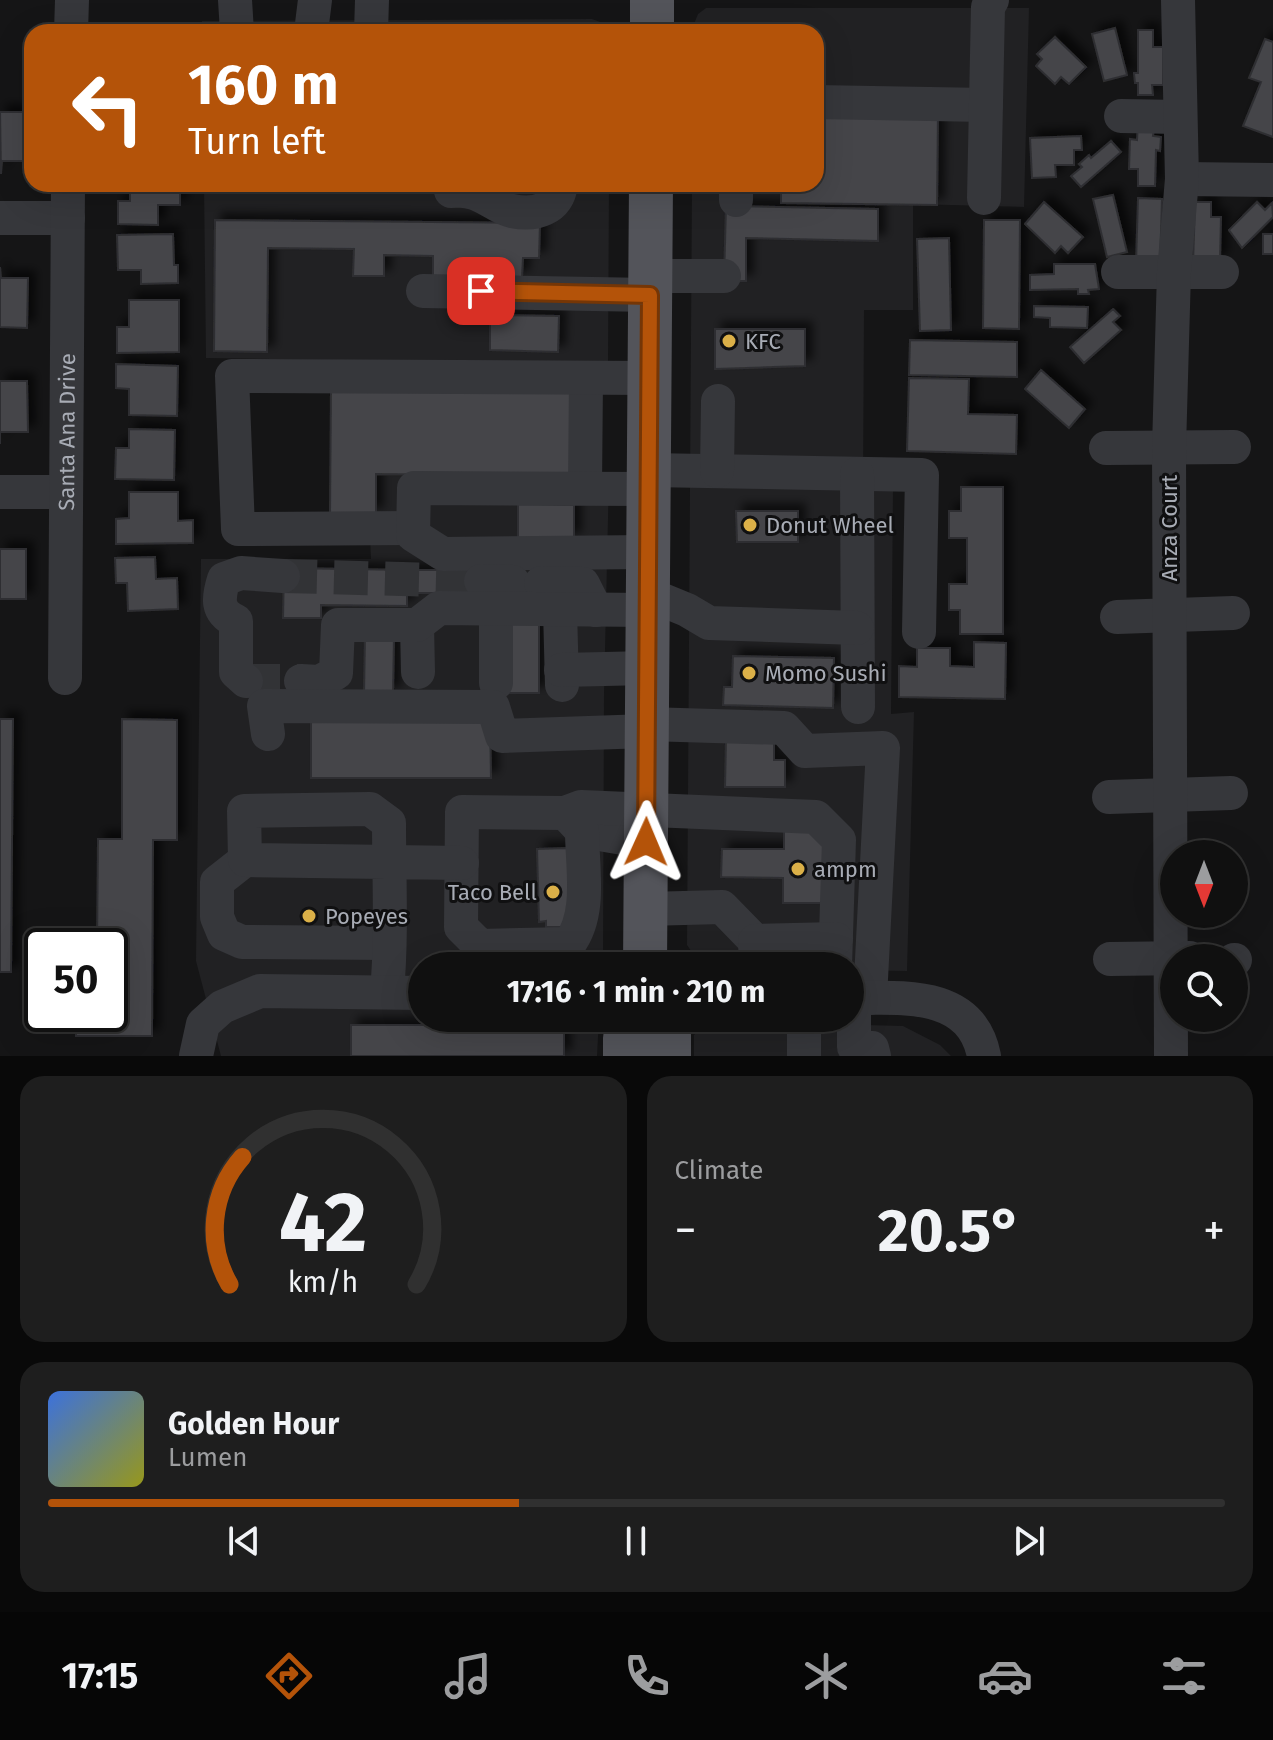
<!DOCTYPE html>
<html lang="en">
<head>
<meta charset="utf-8">
<style>
	body { margin:0; font-family:"Fira Sans",sans-serif; background:#1e1e1e; color:#f1f3f6; height:100vh; display:flex; flex-direction:column; font-size:30px; white-space:nowrap }
	* { box-sizing:border-box; margin:0 }
	p { font-size:26px; color:#9c9d9f }
	.icon { flex:none; width:44px; height:44px; fill:none; stroke:currentColor; stroke-width:2; stroke-linecap:round; stroke-linejoin:round }
	.map { position:relative; height:1056px; overflow:hidden }
	.details { display:flex; flex-direction:column; gap:20px; padding:20px; background:#090909; flex:1 }
	.details>* { flex:none }
	.banner { position:absolute; left:24px; top:24px; width:800px; height:168px; border-radius:24px; box-shadow:0 8px 32px #0002,0 0 0 2px #303030; background:#b45309; color:#fff; overflow:hidden }
	.needle { width:52px; rotate:180deg }
	.tools { position:absolute; left:1160px; top:840px; display:grid; gap:16px }
	.tools a { display:grid; place-items:center; width:88px; height:88px; border-radius:50%; background:#101010; box-shadow:0 8px 32px #0002,0 0 0 2px #303030; font-size:40px }
	.speed { position:absolute; left:24px; top:928px; display:flex; gap:16px; font-size:40px; font-weight:700; text-align:center }
	.speed>* { display:grid; place-content:center; width:104px; height:104px; border-radius:50%; background:#101010; box-shadow:0 8px 32px #0002,0 0 0 2px #303030; line-height:1 }
	.speed .limit { border:4px solid #111; border-radius:12px; background:#fff; color:#111 }
	.pin { position:absolute; display:grid; place-items:center; width:68px; height:68px; color:#fff; margin:-34px; border-radius:16px; box-shadow:0 4px 12px #0006 }
	.me { position:absolute; width:88px; margin:-44px; rotate:1deg; stroke-linejoin:round; filter:drop-shadow(0 0 6px #0008) }
	.turn { display:flex; align-items:center; gap:28px; height:168px; padding:0 32px; font-size:36px }
	.turn .icon { width:104px; height:104px; stroke-width:2.5 }
	.turn b { display:block; font-size:56px; line-height:68px }
	.big { font-size:60px; font-weight:700; line-height:1.1 }
	.details .tile { flex:1; display:flex; flex-direction:column; justify-content:center; gap:12px; min-width:0; padding:0 28px; border-radius:24px; background:#1e1e1e }
	.details .dial { align-items:center; gap:0 }
	.dial svg { height:208px; overflow:visible; fill:none; stroke:#303030; stroke-width:7; stroke-linecap:round; text-anchor:middle }
	.dial text { fill:#f1f3f6; stroke:none }
	.song { display:flex; align-items:center; gap:24px }
	.cover { width:96px; height:96px; border-radius:12px; background:linear-gradient(135deg,hsl(220 70% 55%),hsl(60 70% 35%)) }
	.played { height:8px; border-radius:4px; background:linear-gradient(90deg,#b45309 40%,#303030 40%) }
	.keys { display:flex; justify-content:space-around; direction:ltr }
	.heat { display:flex; justify-content:space-between; align-items:center; font-size:44px; direction:ltr }
	.details .tiles { flex:1; display:grid; gap:20px; grid-template-columns:1fr 1fr }
	.tile:last-child { grid-column:span 2 }
	.trip { position:absolute; left:408px; top:952px; width:456px; height:80px; border-radius:40px; background:#101010; box-shadow:0 8px 32px #0002,0 0 0 2px #303030; font-weight:700; line-height:80px; text-align:center }
	.dock { display:flex; height:128px; justify-content:space-around; align-items:center; background:#060606; color:#9c9d9f }
	.dock .icon { width:56px; height:56px }
	.dock .current { color:#b45309 }
	.dock b { font-size:36px; color:#f1f3f6 }
	.map>svg:first-child { display:block }
	.built { fill:#212123 }
	.building { fill:#444549; stroke:#2f2f32; stroke-width:2; filter:url(#shadow) }
	.lines { fill:none; stroke-linecap:round; stroke-linejoin:round }
	.minor-tunnel { stroke:#323336; stroke-width:34; stroke-dasharray:34 17; stroke-linecap:butt }
	.minor { stroke:#36373b; stroke-width:34 }
	.major { stroke:#53545a; stroke-width:44 }
	.route-casing { stroke:#753606; stroke-width:20 }
	.route { stroke:#b45309; stroke-width:14 }
	.poi-dot { fill:#dbb048; stroke:#101011; stroke-width:3 }
	.labels { text-anchor:middle; stroke-width:6; stroke-linejoin:round; paint-order:stroke }
	.poi-label { font-size:22px; fill:#a8acb5; stroke:#101011; text-anchor:start }
	.street-label { font-size:22px; fill:#a8acb5; stroke:#101011 }
</style>
</head>
<body>
<div class="map">
<svg width="1273" height="1056" viewBox="0 0 1273 1056">
	<defs>
		<filter id="shadow"><feDropShadow dx="7" dy="-7" stdDeviation="4" flood-color="#0009"/></filter>
	</defs>
	<rect width="100%" height="100%" fill="#151516"/>
	<path class="built" d="M706,8H1029L1024,207L913,204V310H864L863,488L893,490L891,714L914,712L907,971L850,970V966H717L705,963L694,955L687,945L692,184H816V32H693L694,24L698,14Z
		M592,19L600,22L608,32H202V21Z
		M204,184H609L608,364L206,358Z
		M376,474H609L604,695L603,966H422V1018H599L597,1056H221L196,961L201,559H371L369,514H376Z
		M717,1021L903,1026L940,1045L951,1056H694V1035L705,1024Z"/>
	<path class="building" d="M1115,28L1127,75L1104,81L1092,34Z
		M1138,30H1153V47H1163V85H1152L1153,95H1138V83H1135L1134,73H1138Z
		M1055,37L1086,67L1069,84L1061,77L1055,84L1036,66L1042,59L1037,54Z
		M1265,39L1273,42V137L1243,126L1261,82L1249,78Z
		M0,112H29L28,161H2L1,174Z
		M816,112L938,113L937,205L781,203V184H816Z
		M1138,124H1154L1153,136L1161,137L1160,151L1156,150L1155,186H1138V169H1129L1130,139L1137,140Z
		M1081,136L1082,150H1074V165H1055L1056,177L1032,178L1030,138Z
		M1111,141L1121,152L1081,187L1071,176L1082,167L1079,164L1089,155L1091,158Z
		M130,184H180V205H158V225L118,224V201H130Z
		M1113,195L1127,252L1107,257L1093,199Z
		M1138,198L1162,199L1160,265L1136,264Z
		M1044,202L1083,237L1068,253L1061,246L1055,253L1025,224Z
		M1195,202H1211V217H1221L1220,260L1193,265Z
		M1257,202L1265,210L1272,203L1273,217L1242,248L1229,230Z
		M726,206L878,209V241L746,238V281H724Z
		M215,220L540,223L539,258H523L522,277L433,276V256L384,255V276H353L354,249L268,248L267,352L214,351Z
		M984,220H1020L1019,329L983,328Z
		M173,234L174,265H178V283L141,284V270H118L117,235Z
		M1263,234H1273V254H1263Z
		M949,238L951,330L920,331L917,239Z
		M1054,264H1095L1099,289L1088,290L1089,294H1078V289L1030,290V275L1054,274Z
		M0,267L1,278H28L27,328L0,327Z
		M129,300H179V352L117,353V327H129Z
		M1034,306L1088,307L1087,328L1050,327V318L1034,317Z
		M1113,309L1120,316L1113,322L1121,330L1084,363L1070,347Z
		M490,315L559,316L558,352L490,350Z
		M715,329H805V366L715,369Z
		M910,340L1017,342V377L909,375Z
		M116,364L178,366L177,416L129,415V389L116,388Z
		M1041,370L1085,409L1069,428L1025,389Z
		M909,378L969,379L968,414L1017,415L1016,454L907,451Z
		M0,381H27L28,432H0V444Z
		M331,386L575,389V476L376,474V514H330Z
		M129,429L175,430L174,480L115,479L116,448H129Z
		M961,487H1003V634H960V610H949V584H967V538H949V511H961Z
		M129,492H178V521L193,520V543L116,544V519L129,518Z
		M518,504L574,505V539L518,538Z
		M736,511H798V542H737Z
		M0,549H26V599H0Z
		M155,557L156,579L177,578L178,609L128,611L127,583H116L115,558Z
		M284,568L407,570V606L321,605V618H283Z
		M407,570H481V593H407Z
		M509,621H539V693H509Z
		M365,636H394L393,693H364Z
		M974,642L1006,643L1005,699L899,697V666L917,667V648H950V666L974,667Z
		M733,656L834,658L833,708L723,705L724,687H732Z
		M0,719H13L11,972H0Z
		M122,719L177,720V840H153L152,1036H76V1014H110V946H97L98,839H122Z
		M490,720L491,778H311V721Z
		M726,741H774V760H785V787H725Z
		M784,830H825L835,903H783V878L721,877L722,849H784Z
		M568,848L569,922L562,927H546V921L539,922L537,849Z
		M351,1025H564V1056H351Z"/>
	<g class="lines">
		<path class="minor-tunnel" d="M283,576L481,581
			M246,681H301"/>
		<g class="minor">
			<path d="M235,0L237,32"/>
			<path d="M71,32L72,0"/>
			<path d="M311,32L315,0"/>
			<path d="M371,32L372,0"/>
			<path d="M816,102L986,105"/>
			<path d="M1121,116L1180,117"/>
			<path d="M1182,179L1273,180"/>
			<path d="M451,191C457,191 464,190 470,192C486,195 497,208 512,211C536,216 558,209 561,184"/>
			<path d="M984,198L988,7L992,0"/>
			<path d="M736,200V184"/>
			<path d="M0,218H68"/>
			<path d="M1118,272H1222"/>
			<path d="M650,276H724"/>
			<path d="M423,291L650,295"/>
			<path d="M1106,448L1234,447"/>
			<path d="M649,470L922,475L919,632"/>
			<path d="M717,471L718,401"/>
			<path d="M857,474L858,707"/>
			<path d="M585,488L586,379"/>
			<path d="M0,492H65"/>
			<path d="M413,528L238,529L232,376L650,378"/>
			<path d="M649,552L443,554L413,535L414,488L649,489"/>
			<path d="M481,581L513,582"/>
			<path d="M541,583L583,584L596,610"/>
			<path d="M648,594L687,610L709,623L857,628"/>
			<path d="M496,609V683"/>
			<path d="M560,609L562,685"/>
			<path d="M1117,617L1233,613"/>
			<path d="M417,625L418,672"/>
			<path d="M561,670L648,668"/>
			<path id="s1" d="M65,678L68,184"/>
			<path d="M246,681L236,672V621C216,612 218,598 224,579L241,573L283,576"/>
			<path d="M301,681L319,682L336,673L338,625H417L439,608L648,610"/>
			<path d="M647,724L784,728L805,751L883,748L870,998"/>
			<path d="M268,734L264,706L493,707L502,736L647,731"/>
			<path d="M1109,797L1231,793"/>
			<path d="M568,816L582,831L646,842"/>
			<path d="M582,831C582,867 592,914 569,944L480,946L461,927L462,812L565,813L581,807L816,817L839,840L835,966"/>
			<path d="M245,860L217,882V917L224,934L242,942L389,943"/>
			<path d="M646,909L722,907L755,941"/>
			<path d="M1110,959L1190,958"/>
			<path d="M1234,960H1235"/>
			<path d="M756,966L755,941L836,939"/>
			<path d="M387,992C392,936 389,879 389,823L370,809L244,811L245,860L462,863"/>
			<path d="M850,998C901,998 971,990 984,1056"/>
			<path d="M854,998V1047L872,1048L874,1056"/>
			<path d="M804,1018V1056"/>
			<path d="M196,1056L203,1024L222,1007L260,991L422,993"/>
			<path d="M1171,1056L1169,448L1174,272L1182,179L1178,0"/>
		</g>
		<path class="major" d="M652,32V0
			M645,966L651,184
			M658,1018L669,1035V1056
			M625,1056V1038L635,1018"/>
	</g>
	<g class="lines">
		<g class="route-casing">
			<path id="route" d="M481,291L650,295L646,842"/>
		</g>
		<use href="#route" class="route"/>
	</g>
	<g class="poi-dot">
		<circle cx="729" cy="341" r="8"/>
		<circle cx="750" cy="525" r="8"/>
		<circle cx="749" cy="673" r="8"/>
		<circle cx="798" cy="869" r="8"/>
		<circle cx="553" cy="892" r="8"/>
		<circle cx="309" cy="916" r="8"/>
	</g>
	<g class="labels">
		<g class="poi-label">
			<text x="745" y="349">KFC</text>
			<text x="766" y="533">Donut Wheel</text>
			<text x="765" y="681">Momo Sushi</text>
			<text x="814" y="877">ampm</text>
			<text x="537" y="900" text-anchor="end">Taco Bell</text>
			<text x="325" y="924">Popeyes</text>
		</g>
		<g class="street-label">
			<text dy="8" stroke="none"><textPath href="#s1" startOffset="246">Santa Ana Drive</textPath></text>
			<text transform="translate(1169 528) rotate(-90)" y="8">Anza Court</text>
		</g>
	</g>
</svg>
<div class="tools">
<a><svg class="needle" viewBox="-14 -14 28 28"><path d="M0-13l5 13h-10z" fill="#e53935"/><path d="M0 13l5-13h-10z" fill="#9c9d9f"/></svg></a>
<a><svg class="icon" aria-label="search" viewBox="0 0 24 24"><circle cx="10" cy="10" r="6"/><path d="M15 15l6 6"/></svg></a>
</div>
<div class="speed"><div class="limit">50</div></div>
<div class="pin" style="left:481px;top:291px;background:#d93025"><svg class="icon" aria-label="arrive" viewBox="0 0 24 24"><path d="M6 21V4h12l-3 4 3 4H6"/></svg></div>
<svg class="me" style="left:646px;top:842px" viewBox="-20 -20 40 40"><path d="M0-17L14 15 0 8-14 15z" fill="#b45309" stroke="#fff" stroke-width="4"/></svg>
<div class="trip">17:16 · 1 min · 210 m</div>
<div class="banner">
<div class="turn"><svg class="icon" aria-label="left" viewBox="0 0 24 24"><path d="M17 20v-9H6M10 6l-5 5 5 5"/></svg><div><b>160 m</b>Turn left</div></div>
</div>
</div>
<section class="details">
<div class="tiles">
<div class="tile dial"><svg viewBox="0 0 100 80">
<path d="M14 69A42 42 0 1 1 86 69"/>
<path d="M14 69A42 42 0 0 1 19 20" stroke="#b45309"/>
<text x="50" y="56" font-size="32" font-weight="700">42</text>
<text x="50" y="72" font-size="11">km/h</text>
</svg></div>
<div class="tile"><p>Climate</p>
<div class="heat"><a>−</a><b class="big">20.5°</b><a>+</a></div>
</div>
<div class="tile">
<div class="song"><i class="cover"></i><div><b>Golden Hour</b><p>Lumen</p></div></div>
<div class="played"></div>
<div class="keys"><svg class="icon" aria-label="previous" viewBox="0 0 24 24"><path d="M18 5L8 12l10 7zM5 5v14"/></svg><svg class="icon" aria-label="pause" viewBox="0 0 24 24"><path d="M8 5v14M16 5v14"/></svg><svg class="icon" aria-label="next" viewBox="0 0 24 24"><path d="M6 5l10 7-10 7zM19 5v14"/></svg></div>
</div>
</div>
</section>
<nav class="dock">
<b>17:15</b>
<svg class="icon current" aria-label="directions" viewBox="0 0 24 24"><path d="M12 3l9 9-9 9-9-9zM9 14v-3h6M13 9l2 2-2 2"/></svg>
<svg class="icon" aria-label="music" viewBox="0 0 24 24"><path d="M9 18V5l10-2v13"/><circle cx="6" cy="18" r="3"/><circle cx="16" cy="16" r="3"/></svg>
<svg class="icon" aria-label="phone" viewBox="0 0 24 24"><path d="M5 4h4l2 5-3 2q2 4 5 5l2-3 5 2v4C11 20 4 13 5 4z"/></svg>
<svg class="icon" aria-label="climate" viewBox="0 0 24 24"><path d="M12 3v18M4 7l16 10M4 17L20 7"/></svg>
<svg class="icon" aria-label="car" viewBox="0 0 24 24"><path d="M5 17H2v-5l4-1 3-4h7l3 4 3 1v5h-3M9 17h6M6 11h13"/><circle cx="7" cy="17" r="2"/><circle cx="17" cy="17" r="2"/></svg>
<svg class="icon" aria-label="filters" viewBox="0 0 24 24"><path d="M4 7h16M4 17h16"/><circle cx="9" cy="7" r="2"/><circle cx="15" cy="17" r="2"/></svg>
</nav>
</body>
</html>
